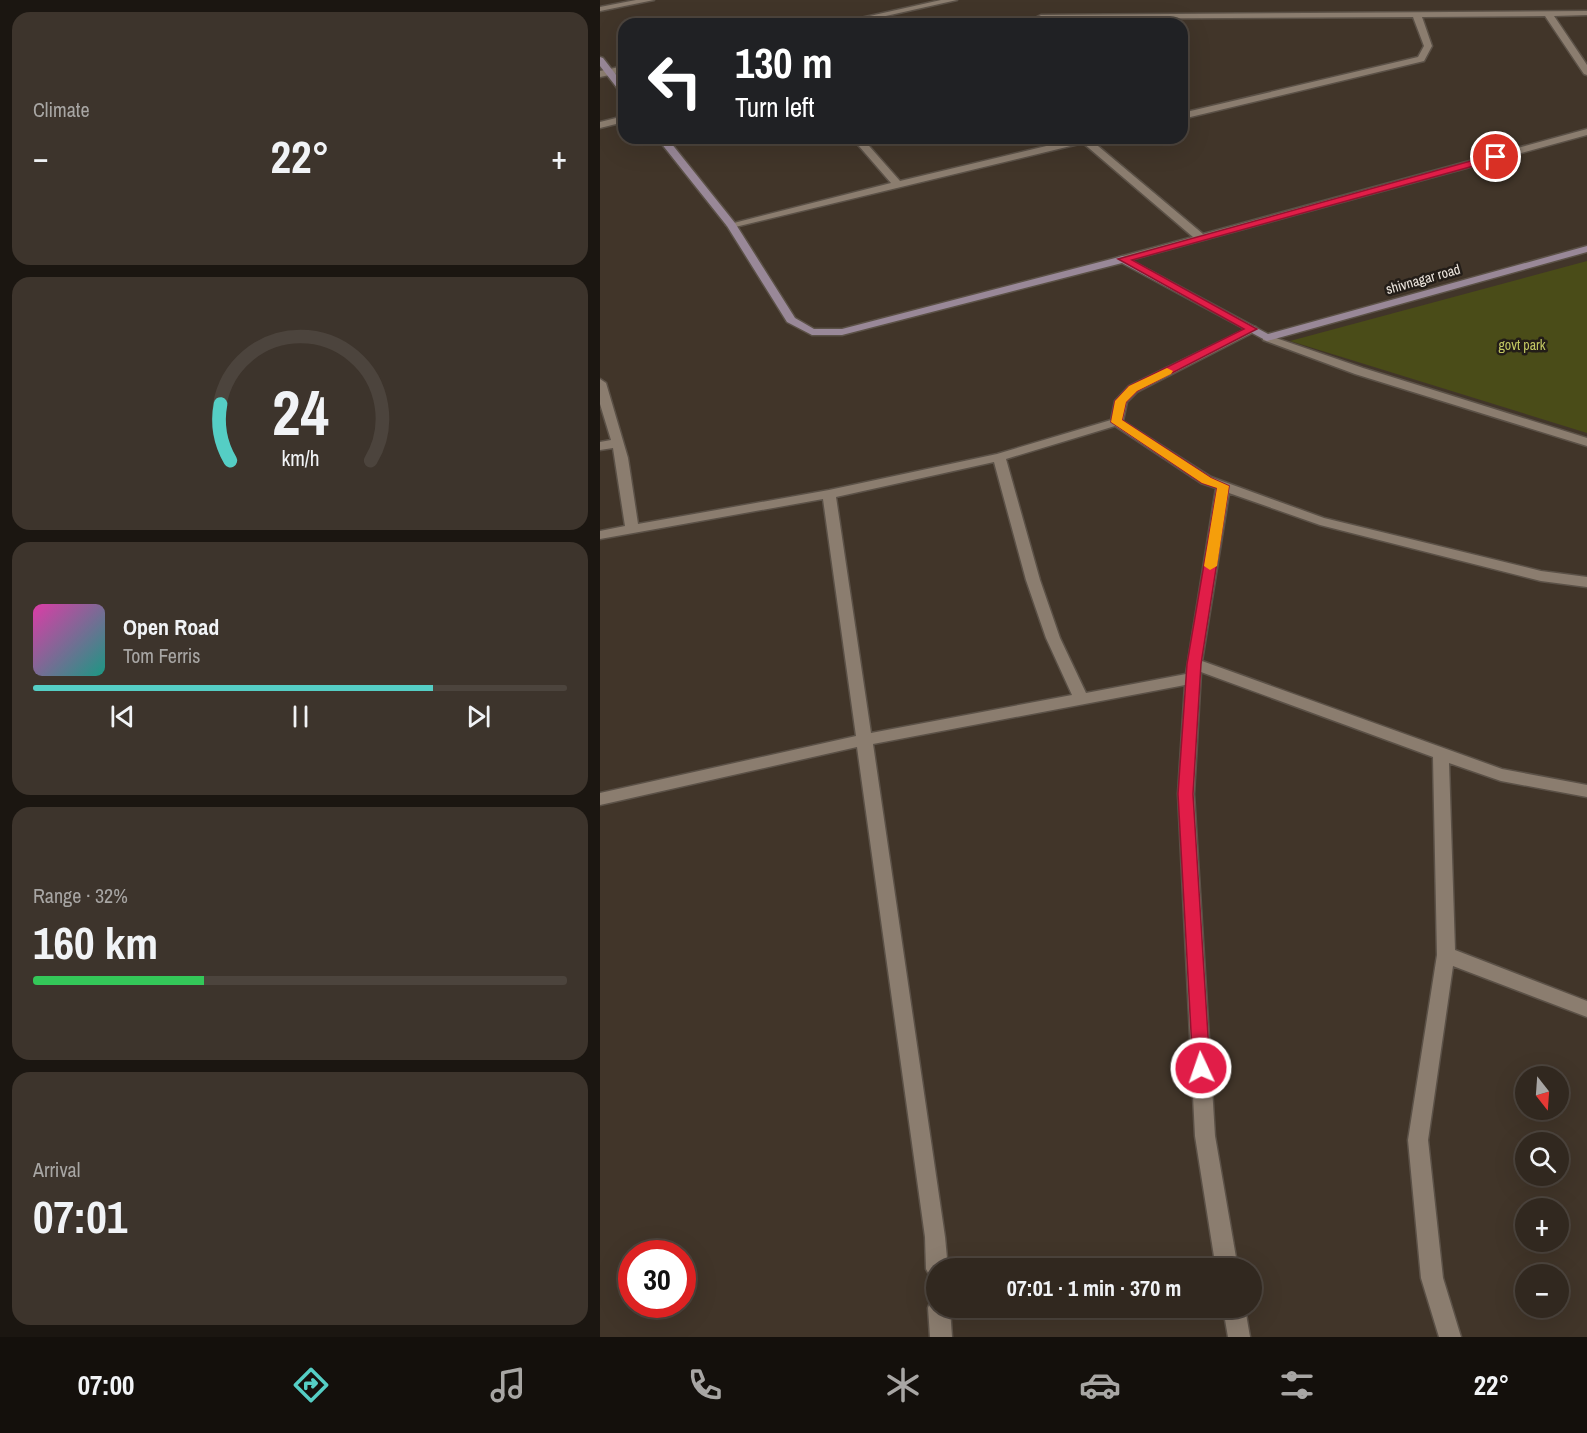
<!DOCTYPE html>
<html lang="en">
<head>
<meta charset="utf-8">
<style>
	body { margin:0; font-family:"Archivo Narrow",sans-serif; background:#3d342c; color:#f1f3f6; height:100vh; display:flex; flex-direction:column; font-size:22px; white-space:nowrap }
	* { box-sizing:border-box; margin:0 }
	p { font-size:20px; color:#a8a6a4 }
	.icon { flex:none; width:33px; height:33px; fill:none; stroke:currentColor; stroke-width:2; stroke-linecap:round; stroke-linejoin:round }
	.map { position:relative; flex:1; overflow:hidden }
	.details { display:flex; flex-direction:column; gap:12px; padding:12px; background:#1b1611; width:600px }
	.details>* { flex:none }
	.banner { position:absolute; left:18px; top:18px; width:570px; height:126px; border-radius:18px; box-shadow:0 6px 24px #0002,0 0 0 2px #4c443d; background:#202124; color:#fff; overflow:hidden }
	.needle { width:39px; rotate:163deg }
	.buttons { position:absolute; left:915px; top:1066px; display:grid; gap:12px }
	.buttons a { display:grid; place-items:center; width:54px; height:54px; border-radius:50%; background:#31281f; box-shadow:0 6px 24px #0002,0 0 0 2px #4c443d; font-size:30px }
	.speed { position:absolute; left:18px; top:1240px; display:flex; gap:12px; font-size:30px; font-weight:700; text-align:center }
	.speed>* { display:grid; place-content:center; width:78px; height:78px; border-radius:50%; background:#31281f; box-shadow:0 6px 24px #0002,0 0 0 2px #4c443d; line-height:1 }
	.speed .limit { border:9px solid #d22; background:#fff; color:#111 }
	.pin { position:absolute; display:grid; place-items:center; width:51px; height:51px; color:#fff; margin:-26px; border:3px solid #fff; border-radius:50%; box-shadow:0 2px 6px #0007 }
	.me { position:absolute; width:66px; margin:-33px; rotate:357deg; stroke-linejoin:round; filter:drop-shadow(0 0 4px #0008) }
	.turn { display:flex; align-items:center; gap:21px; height:126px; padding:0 18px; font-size:27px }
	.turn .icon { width:78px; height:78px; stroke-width:2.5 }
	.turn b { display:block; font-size:42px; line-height:51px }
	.big { font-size:45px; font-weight:800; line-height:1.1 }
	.details .widget { flex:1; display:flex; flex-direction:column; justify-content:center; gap:9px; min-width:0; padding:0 21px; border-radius:18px; background:#3d342c }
	.details .dial { align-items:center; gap:0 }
	.dial svg { height:156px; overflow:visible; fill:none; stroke:#4c443d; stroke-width:7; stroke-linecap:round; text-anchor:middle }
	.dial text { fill:#f1f3f6; stroke:none }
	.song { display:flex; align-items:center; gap:18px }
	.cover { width:72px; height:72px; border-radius:9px; background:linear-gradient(135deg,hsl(320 70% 55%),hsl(170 70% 35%)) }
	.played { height:6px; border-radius:3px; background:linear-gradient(90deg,#55cec5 75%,#4c443d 75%) }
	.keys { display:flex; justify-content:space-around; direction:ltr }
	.heat { display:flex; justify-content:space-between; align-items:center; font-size:33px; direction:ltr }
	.charge { height:9px; border-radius:4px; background:linear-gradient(90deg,#34c759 32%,#4c443d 0) }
	.trip { position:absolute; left:326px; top:1258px; width:336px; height:60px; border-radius:30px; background:#31281f; box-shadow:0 6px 24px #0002,0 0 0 2px #4c443d; font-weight:800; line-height:60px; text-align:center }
	.tabs { display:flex; height:96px; justify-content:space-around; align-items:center; background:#14100c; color:#a8a6a4 }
	.tabs .icon { width:42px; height:42px }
	.tabs .current { color:#55cec5 }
	.tabs b { font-size:27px; color:#f1f3f6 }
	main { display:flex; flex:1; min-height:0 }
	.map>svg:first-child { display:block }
	.green { fill:#4a4c18 }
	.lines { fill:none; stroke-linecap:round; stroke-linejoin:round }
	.street-casing { stroke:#5b5147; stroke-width:3 }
	.secondary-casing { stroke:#5b5147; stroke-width:3 }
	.street { fill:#8b7d6f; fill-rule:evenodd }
	.secondary { fill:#998898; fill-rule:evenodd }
	.route { fill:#e11d48; stroke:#92132f; stroke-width:1.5 }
	.slow { fill:#f59e0b }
	.labels { text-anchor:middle; stroke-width:5; stroke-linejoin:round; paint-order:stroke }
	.far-street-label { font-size:14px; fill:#eee7df; stroke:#231d18 }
	.far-park-label { font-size:14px; fill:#c2c762; stroke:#231d18 }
</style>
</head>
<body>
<main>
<section class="details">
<div class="widget"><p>Climate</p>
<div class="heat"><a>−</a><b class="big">22°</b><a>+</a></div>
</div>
<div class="widget dial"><svg viewBox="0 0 100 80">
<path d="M14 69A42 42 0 1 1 86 69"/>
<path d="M14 69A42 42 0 0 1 9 40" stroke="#55cec5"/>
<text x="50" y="56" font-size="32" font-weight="700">24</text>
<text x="50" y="72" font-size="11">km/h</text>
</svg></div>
<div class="widget">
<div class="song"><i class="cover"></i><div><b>Open Road</b><p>Tom Ferris</p></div></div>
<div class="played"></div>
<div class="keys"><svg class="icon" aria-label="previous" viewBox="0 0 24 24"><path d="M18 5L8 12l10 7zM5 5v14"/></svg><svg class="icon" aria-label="pause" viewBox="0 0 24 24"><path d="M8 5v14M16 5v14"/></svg><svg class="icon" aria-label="next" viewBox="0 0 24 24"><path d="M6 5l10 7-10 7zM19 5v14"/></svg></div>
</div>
<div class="widget"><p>Range · 32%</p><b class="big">160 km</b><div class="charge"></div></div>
<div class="widget"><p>Arrival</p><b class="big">07:01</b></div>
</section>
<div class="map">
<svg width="987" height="1337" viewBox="0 0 987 1337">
	<rect width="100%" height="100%" fill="#413529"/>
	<path class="green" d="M987,261V433L690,341Z"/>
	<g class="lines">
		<g class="street-casing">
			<path id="street" d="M36,0H54L0,11V7Z
				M341,0H357L250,24H234Z
				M987,11V15L954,16L987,65V75L984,74L945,16L822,17L832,46L824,61L582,119V113L818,57L824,46L813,17L446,19L447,24H439L437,17L441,15Z
				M24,66V72L0,77V71Z
				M24,116V122L0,128V122Z
				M987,129V135L523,262L518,259L519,257L593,237L483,143L131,228L126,225L291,183L252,138H262L300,181L480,138H497L492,141L603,234Z
				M652,326L656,327V331L537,392L527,402L523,421L611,477L724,518L941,571L987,577V587L941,581L720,525L629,493L602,661L902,769L987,785V797L901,781L849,763L855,950L987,1001V1017L853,966L828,1140L843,1278L861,1337H839L821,1278L808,1140L837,955L833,757L601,672L594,794L615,1136L638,1269H616L595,1136L578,794L585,685L273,744L345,1237L348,1269H336V1279L330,1276L326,1269L325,1237L257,747L0,805V793L256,736L223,499L0,539V531L25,526L13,448L0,450V442L11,440L0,404V379L6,383L28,458L38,524L229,490L397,454L511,420L515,401L529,386ZM515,426L601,483L616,488L586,674L486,693L460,638L440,580L406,459ZM394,462L426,580L446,638L472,695L271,733L236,497Z
				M667,335L763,368L987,438V446L755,374L663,340V336Z
				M336,1298V1308H350L352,1337H330L328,1308L331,1300Z
				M623,1308H645L650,1337H628Z"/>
		</g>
		<g class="secondary-casing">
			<path id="secondary" d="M0,57L3,58L24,85V94L21,93L0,66Z
				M57,138H67L135,223L195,318L214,329H242L523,256L668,334L987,246V252L667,341L522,263L242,335H212L187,322L127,226Z"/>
		</g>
		<use href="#street" class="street"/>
		<use href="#secondary" class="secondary"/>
	</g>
	<path class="route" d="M896,154L901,157L899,159L532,260L657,329L537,391L526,402L522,420L611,478L629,486L601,664L593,794L610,1068L607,1073L601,1076L595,1073L593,1068L578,794L587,664L617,488L602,483L511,422L515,401L529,386L644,329L518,259Z"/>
	<path class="slow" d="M567,368L573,371L571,374L537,391L526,402L522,420L611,478L629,486L617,566L610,570L604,566L617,488L602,483L511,422L515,401L529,386Z"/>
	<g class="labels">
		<g class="far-street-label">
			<text transform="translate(823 279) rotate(-16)" y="5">shivnagar road</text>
		</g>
		<g class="far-park-label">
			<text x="922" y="350">govt park</text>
		</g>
	</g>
</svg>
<div class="buttons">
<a><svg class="needle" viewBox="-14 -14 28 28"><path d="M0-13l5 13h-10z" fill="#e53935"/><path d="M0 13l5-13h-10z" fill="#a8a6a4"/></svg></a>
<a><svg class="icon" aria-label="search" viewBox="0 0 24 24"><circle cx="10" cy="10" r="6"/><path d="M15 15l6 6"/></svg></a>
<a>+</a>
<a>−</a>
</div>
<div class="speed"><div class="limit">30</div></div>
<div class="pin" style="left:896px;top:157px;background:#d93025"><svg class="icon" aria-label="arrive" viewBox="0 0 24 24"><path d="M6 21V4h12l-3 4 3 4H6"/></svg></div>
<svg class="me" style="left:601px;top:1068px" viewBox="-20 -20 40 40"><circle r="17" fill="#e11d48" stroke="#fff" stroke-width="3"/><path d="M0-11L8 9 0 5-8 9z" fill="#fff"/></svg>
<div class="trip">07:01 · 1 min · 370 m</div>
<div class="banner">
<div class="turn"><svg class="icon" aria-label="left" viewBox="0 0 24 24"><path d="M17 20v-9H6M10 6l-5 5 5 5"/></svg><div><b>130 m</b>Turn left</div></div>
</div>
</div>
</main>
<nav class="tabs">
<b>07:00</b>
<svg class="icon current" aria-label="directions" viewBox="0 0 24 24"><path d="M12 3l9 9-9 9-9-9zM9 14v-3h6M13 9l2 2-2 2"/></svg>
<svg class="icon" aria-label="music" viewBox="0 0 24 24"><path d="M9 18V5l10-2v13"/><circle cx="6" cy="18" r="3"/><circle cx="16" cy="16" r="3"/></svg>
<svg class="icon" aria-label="phone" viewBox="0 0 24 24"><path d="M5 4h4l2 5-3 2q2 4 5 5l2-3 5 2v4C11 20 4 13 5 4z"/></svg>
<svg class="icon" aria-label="climate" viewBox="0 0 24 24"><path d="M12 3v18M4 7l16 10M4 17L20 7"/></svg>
<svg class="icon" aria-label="car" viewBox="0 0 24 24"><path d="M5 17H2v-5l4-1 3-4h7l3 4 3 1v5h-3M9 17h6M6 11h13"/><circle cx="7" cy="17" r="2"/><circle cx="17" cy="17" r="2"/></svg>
<svg class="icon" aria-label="filters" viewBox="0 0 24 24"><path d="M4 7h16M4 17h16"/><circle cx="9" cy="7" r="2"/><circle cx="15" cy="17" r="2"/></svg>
<b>22°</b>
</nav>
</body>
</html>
